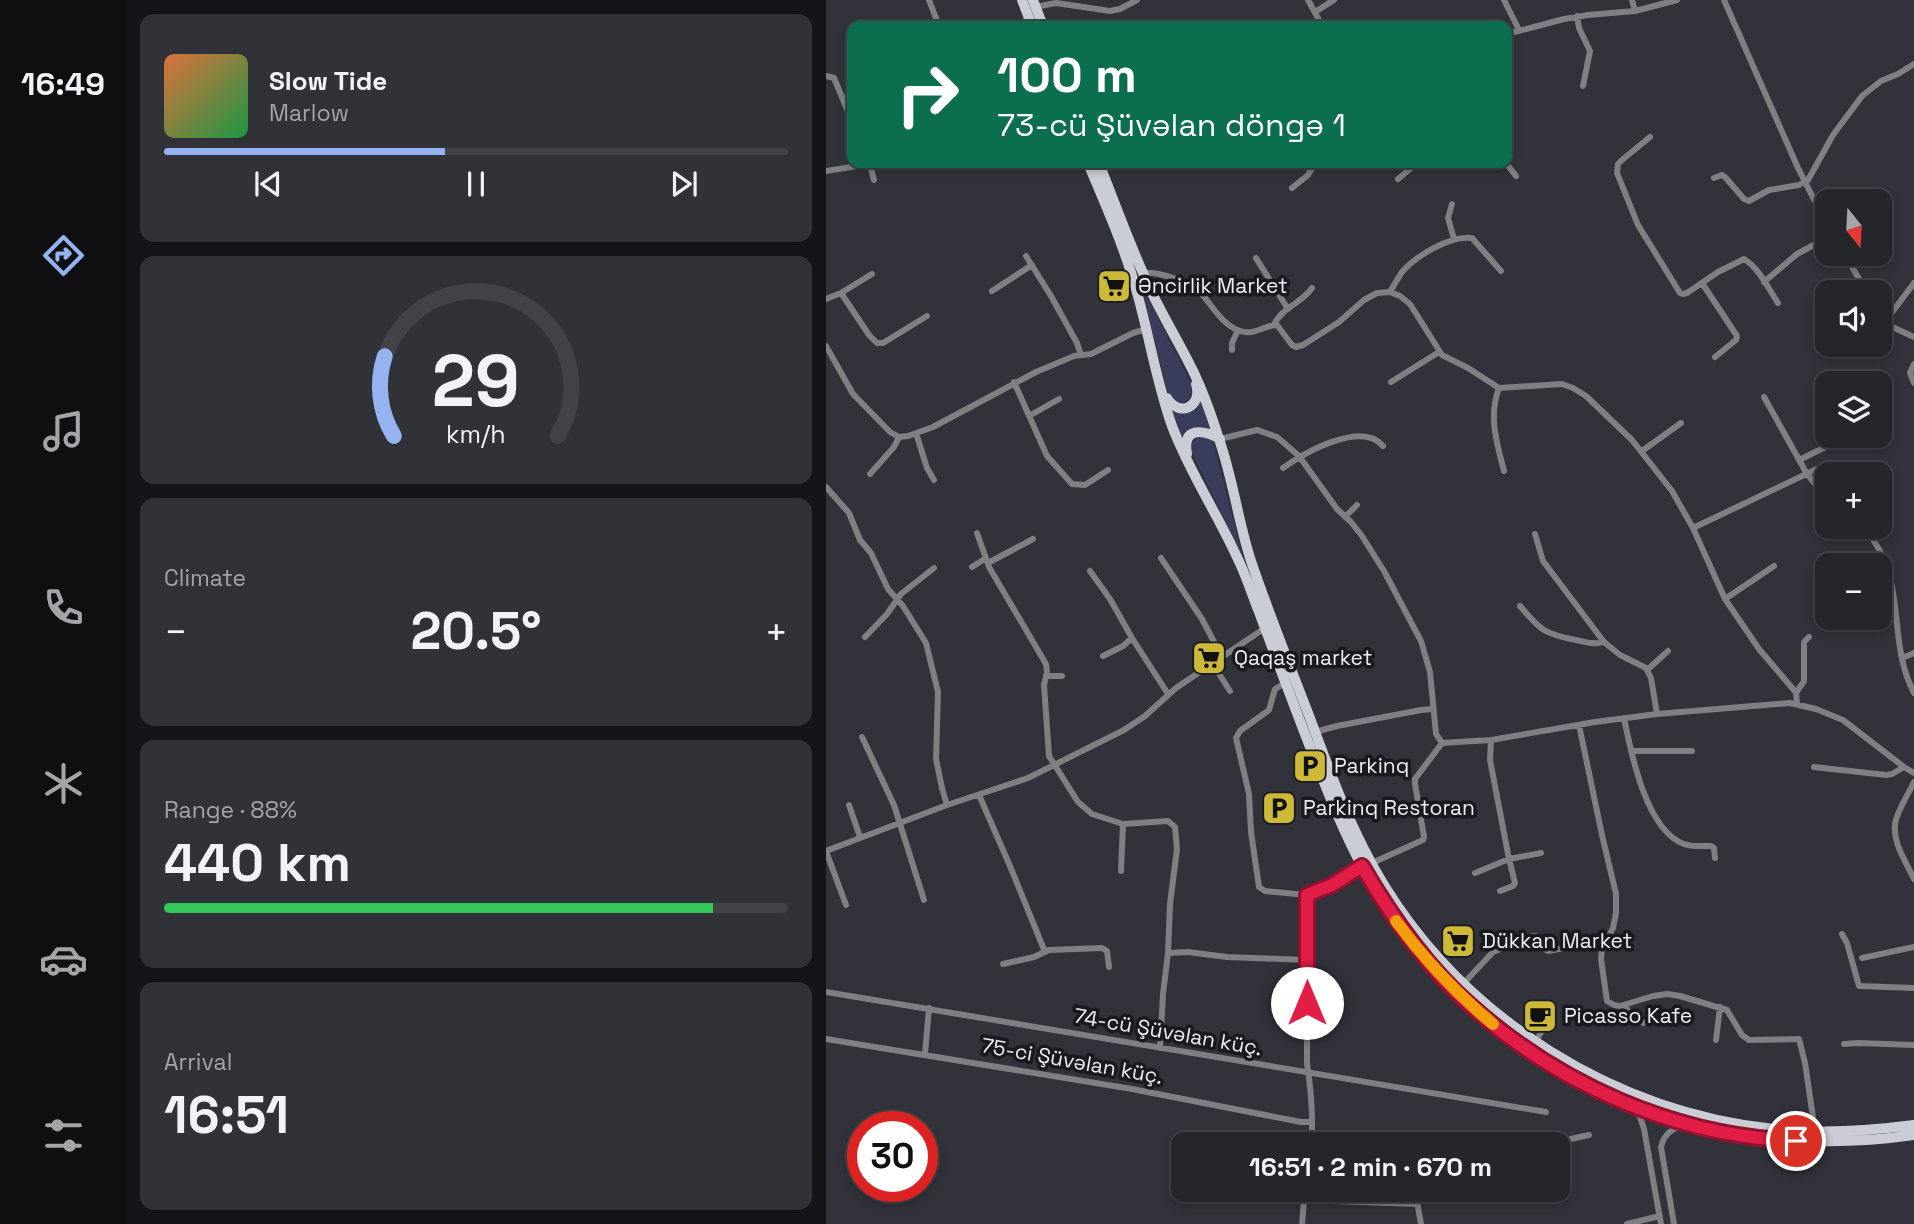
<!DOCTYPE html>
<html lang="en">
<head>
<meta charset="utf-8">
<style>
	body { margin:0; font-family:"Space Grotesk",sans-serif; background:#313238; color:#f1f3f6; height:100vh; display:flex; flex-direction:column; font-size:26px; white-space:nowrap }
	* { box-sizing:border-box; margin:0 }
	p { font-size:23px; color:#a3a5a9 }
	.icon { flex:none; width:38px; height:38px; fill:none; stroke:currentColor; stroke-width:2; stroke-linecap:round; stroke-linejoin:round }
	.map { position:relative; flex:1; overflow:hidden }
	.sheet { display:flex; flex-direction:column; gap:14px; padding:14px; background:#141518; width:700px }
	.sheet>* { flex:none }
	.banner { position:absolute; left:21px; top:21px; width:665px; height:147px; border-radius:14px; box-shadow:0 4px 10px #0003,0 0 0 2px #424348; background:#0b6e4f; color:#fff; overflow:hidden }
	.needle { width:46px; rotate:162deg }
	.tools { position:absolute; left:989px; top:189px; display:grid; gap:14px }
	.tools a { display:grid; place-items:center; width:77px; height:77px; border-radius:14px; background:#25262c; box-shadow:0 4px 10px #0003,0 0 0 2px #424348; font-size:35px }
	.speed { position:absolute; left:21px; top:1111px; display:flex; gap:14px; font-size:35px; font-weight:700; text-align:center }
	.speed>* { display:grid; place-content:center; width:91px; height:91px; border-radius:50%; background:#25262c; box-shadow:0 4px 10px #0003,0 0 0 2px #424348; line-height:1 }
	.speed .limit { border:10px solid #d22; background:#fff; color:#111 }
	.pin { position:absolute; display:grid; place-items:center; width:60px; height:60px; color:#fff; margin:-30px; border:4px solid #fff; border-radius:50%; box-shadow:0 2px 7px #0007 }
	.me { position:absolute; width:77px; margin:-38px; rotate:0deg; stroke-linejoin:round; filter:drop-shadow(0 0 5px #0008) }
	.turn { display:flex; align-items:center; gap:24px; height:147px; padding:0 35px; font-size:32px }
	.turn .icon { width:91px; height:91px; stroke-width:2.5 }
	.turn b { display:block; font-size:49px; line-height:60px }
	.big { font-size:52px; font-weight:800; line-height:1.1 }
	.sheet .tile { flex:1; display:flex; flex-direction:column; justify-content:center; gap:10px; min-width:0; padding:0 24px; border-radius:14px; background:#313238 }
	.sheet .dial { align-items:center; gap:0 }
	.dial svg { height:182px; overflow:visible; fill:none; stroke:#424348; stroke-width:7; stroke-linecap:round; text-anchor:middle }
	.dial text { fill:#f1f3f6; stroke:none }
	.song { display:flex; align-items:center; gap:21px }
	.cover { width:84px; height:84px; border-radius:10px; background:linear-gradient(135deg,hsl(20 70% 55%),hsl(140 70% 35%)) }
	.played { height:7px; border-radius:4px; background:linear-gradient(90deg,#95b2f1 45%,#424348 45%) }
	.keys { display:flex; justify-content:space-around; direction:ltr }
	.heat { display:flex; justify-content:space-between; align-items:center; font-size:38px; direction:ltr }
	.charge { height:10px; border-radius:5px; background:linear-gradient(90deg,#34c759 88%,#424348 0) }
	.trip { position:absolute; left:345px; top:1132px; width:399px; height:70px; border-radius:14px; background:#25262c; box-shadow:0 4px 10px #0003,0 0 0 2px #424348; font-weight:800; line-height:70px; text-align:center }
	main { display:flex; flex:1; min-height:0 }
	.tab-bar { display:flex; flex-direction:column; width:126px; justify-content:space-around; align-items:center; background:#0f0f12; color:#a3a5a9 }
	.tab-bar .icon { width:49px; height:49px }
	.tab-bar .current { color:#95b2f1 }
	.tab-bar b { font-size:32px; color:#f1f3f6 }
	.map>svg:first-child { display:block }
	.green { fill:#3a3c5c }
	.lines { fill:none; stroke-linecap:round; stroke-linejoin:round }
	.street { stroke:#7f7f84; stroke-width:6 }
	.primary { stroke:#cbcdd6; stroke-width:10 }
	.route-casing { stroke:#92132f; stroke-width:18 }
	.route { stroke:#e11d48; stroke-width:12 }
	.slow { stroke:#f59e0b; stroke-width:12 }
	.labels { text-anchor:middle; stroke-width:7; stroke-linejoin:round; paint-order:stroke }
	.poi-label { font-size:21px; fill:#ecedf2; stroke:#191a1e; text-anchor:start }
	.street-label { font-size:21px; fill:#ecedf2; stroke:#191a1e }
</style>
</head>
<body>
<main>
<nav class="tab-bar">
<b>16:49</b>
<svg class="icon current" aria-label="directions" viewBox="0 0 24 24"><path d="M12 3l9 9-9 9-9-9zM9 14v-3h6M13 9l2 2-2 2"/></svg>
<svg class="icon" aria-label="music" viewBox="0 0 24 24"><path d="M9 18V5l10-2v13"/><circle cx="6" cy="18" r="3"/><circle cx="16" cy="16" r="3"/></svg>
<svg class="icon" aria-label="phone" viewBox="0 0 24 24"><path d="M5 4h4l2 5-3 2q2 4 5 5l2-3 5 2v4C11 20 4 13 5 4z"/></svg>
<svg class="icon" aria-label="climate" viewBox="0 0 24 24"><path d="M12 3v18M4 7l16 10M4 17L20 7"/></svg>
<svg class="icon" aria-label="car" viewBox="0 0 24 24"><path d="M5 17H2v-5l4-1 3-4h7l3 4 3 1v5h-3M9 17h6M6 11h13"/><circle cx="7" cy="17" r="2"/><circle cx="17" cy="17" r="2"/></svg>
<svg class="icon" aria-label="filters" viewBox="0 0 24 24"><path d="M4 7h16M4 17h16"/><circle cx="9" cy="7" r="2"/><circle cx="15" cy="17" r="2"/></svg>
</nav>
<section class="sheet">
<div class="tile">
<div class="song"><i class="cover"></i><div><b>Slow Tide</b><p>Marlow</p></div></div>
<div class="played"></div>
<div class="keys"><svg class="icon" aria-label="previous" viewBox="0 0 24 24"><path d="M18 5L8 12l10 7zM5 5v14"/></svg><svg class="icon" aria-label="pause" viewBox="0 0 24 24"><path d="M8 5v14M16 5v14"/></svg><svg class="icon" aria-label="next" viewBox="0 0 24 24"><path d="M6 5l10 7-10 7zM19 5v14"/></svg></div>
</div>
<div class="tile dial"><svg viewBox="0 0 100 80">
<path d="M14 69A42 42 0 1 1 86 69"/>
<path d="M14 69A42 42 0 0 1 10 34" stroke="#95b2f1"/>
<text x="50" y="56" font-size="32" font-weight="700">29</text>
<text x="50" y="72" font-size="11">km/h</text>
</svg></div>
<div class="tile"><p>Climate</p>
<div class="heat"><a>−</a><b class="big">20.5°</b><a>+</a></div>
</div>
<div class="tile"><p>Range · 88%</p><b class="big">440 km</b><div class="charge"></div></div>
<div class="tile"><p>Arrival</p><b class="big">16:51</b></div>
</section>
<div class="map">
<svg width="1088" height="1224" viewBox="0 0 1088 1224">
	<rect width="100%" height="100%" fill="#31323a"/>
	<path class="green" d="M315,285L365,383C367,396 364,404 350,402L342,393Z
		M375,398L386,430C372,423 364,429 356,439L345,409Z
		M374,436L385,440L388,446L417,557L366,453V441Z"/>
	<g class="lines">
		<path class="street" d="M103,0L113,26
			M482,0L492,18L494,26
			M678,0L693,30
			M806,0L809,11
			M898,0L972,168L1001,225
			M209,7L230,3L284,11L294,9L311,0
			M489,12L508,0
			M751,16L753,28L764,51L757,86
			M190,26L203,19
			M681,34L738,19L762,15L809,11L851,0
			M0,76L8,78L26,121
			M824,137L796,160L792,164L791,173L812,225L854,293L857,294L861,293L892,272L918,259C933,268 942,288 952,303
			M680,163L690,176
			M44,165L48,180
			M0,171L37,165L78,167L95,163
			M888,178L896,175L899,177L918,199L923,201L943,190L973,185L982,180L1007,135L1036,96L1055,81L1072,74L1088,64
			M572,179L591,163
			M466,188L482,175L489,163
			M626,204L622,218L628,239
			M1018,254L1041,292
			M200,256L225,296L251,343L255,355
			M430,258L462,309
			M317,273C331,271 365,282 374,292C386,305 396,325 414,331C428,336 438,325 451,325L466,345L470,347L477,345L513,322L538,300L551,293L564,292L574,296L584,304L616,355L642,368L673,388L736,384L747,388L760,396L806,440L846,491L867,528L899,599L933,649L967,689L970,693L971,704
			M938,282L971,254L1001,238
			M876,283L911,336L910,340L889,357
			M166,291L206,265
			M564,292C568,285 572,278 576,272C590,256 624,235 646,238L675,271
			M15,293L43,335L51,343H57L101,316
			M0,299L15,293L46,274
			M1054,317L1062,325L1088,337
			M448,325C455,308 476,303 486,288
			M1054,326L1067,311L1088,283
			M0,346L27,394L64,432L73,437L82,436L107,427L210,372L248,356L265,354L307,333L321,329
			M406,350V343L412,330
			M1088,364L1084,373L1088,383
			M188,382L221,456L246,484L259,485L282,470
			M565,382L613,352
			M673,388C662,416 671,444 678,471
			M938,397L981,474L989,484L1001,493
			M203,416L233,399
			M90,433L101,468L108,480
			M394,439L431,430L451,437L473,456L511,509L525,522L536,536L558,571L595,641L604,672L610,734L616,743L665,740L769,722L831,714L964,703L990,709L1017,720L1078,767L1088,773
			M816,451L855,423
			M973,460L1022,436
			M457,468C477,453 536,420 557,446
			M44,474L68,447L73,437
			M0,487L23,513L34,540L45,553L62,589L77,606L100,643L112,692L110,759L116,788L121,805
			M519,517L531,505
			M1037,527C1084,578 1059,637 1088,693
			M867,528L997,466
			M151,533L163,567L220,664L221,672L218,685L223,756L252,802L266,814L297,824L342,821L349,827L351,849L344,904L342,953L337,994L334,1048
			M709,534L717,561L778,642L794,655L820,668L825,678L831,714
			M335,558L376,619L396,657
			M162,563L207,539
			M146,567L160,558
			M264,571L284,599L306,638L342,694
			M899,599L948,566
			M694,606C714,630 718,634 750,640C759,642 768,645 778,642
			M39,637L61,614L75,594L108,568
			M277,656L297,646L306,638
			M1076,658L1088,653
			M386,663L404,691
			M821,670L842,651
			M220,676H236
			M459,683L449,689L443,710L414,731L410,738L423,794L425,832L433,887L439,891L481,895L506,885L536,866
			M970,693L978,681V642L983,637
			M798,718C805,753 820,830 858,844C866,847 876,846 885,846L888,848L889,858
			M753,725L776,835L790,894V913L787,928L776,950L775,959L781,1001L788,1005L794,1006L827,996L841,994L854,996L901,1010L916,1035L923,1040L973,1039L979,1063L989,1131
			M489,732L511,726L595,710L607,709
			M36,737L68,805L98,900
			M665,740L664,760L683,859L689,883L687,886L674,891
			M805,751H866
			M988,767L1060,775L1066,774L1078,767
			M1088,782C1082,795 1071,811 1069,824C1067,844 1080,862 1088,879
			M153,795L184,866L219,952
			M23,805L34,837
			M0,851L121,805L202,778L298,730L319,716L350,688L439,628
			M0,851L20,905
			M546,863L597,840L598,837L589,784V779L616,743
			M295,871L297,824
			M649,873L683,859L715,853
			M481,895V1063C485,1090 488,1118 485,1144
			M1016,934L1021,943L1033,986L1088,988
			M342,953L362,952L401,957L481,960
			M1036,958L1088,947
			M177,964L208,957L223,950L276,948L281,951L283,967
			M637,984L667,952L706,936H711L717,948L722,951L766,943L779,944
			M0,992L720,1112
			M799,1005L804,1016L818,1023
			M0,1039L306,1089L475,1122H486
			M890,1040L894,1007
			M710,1042L719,1024
			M1018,1044L1032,1043L1088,1045
			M99,1054L103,1008
			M803,1105L814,1117L818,1129L835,1224
			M722,1144L763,1135
			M589,1190L595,1224
			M478,1200L591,1204
			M476,1224L479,1190
			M801,1224L834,1216
			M848,1224L835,1147C838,1134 846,1128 859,1125"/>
		<path class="primary" d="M196,0L206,26
			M207,0L217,26
			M262,163C279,204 298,246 310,289C323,334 330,381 346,426C363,471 389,510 409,553C419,572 425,592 433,612C452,663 471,714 491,765C505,800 519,835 537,868C651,1070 860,1168 1088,1135
			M273,163C290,206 306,251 326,293C339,320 355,346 368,373C378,394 386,417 393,439C407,479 412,521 425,561C443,614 464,666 484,718C505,775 526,833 558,885C642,1021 789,1112 948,1129C995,1134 1042,1131 1088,1125
			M341,398C353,418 377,407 370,384
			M361,454C356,427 376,429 394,439"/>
	</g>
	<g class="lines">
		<g class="route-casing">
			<path id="route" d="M481,1003V895L506,885L536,866C565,916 599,965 643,1004C733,1085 849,1136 970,1141"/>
		</g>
		<use href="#route" class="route"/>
		<path class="slow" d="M570,921C598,959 630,993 667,1024"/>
	</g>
	<defs>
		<g id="supermarket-square" transform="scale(1.75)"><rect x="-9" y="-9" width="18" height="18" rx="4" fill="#cdb938" stroke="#191a1e"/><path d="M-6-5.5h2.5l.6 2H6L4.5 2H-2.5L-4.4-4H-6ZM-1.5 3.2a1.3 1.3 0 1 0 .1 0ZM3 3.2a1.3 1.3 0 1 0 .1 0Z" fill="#111"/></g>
		<g id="parking-square" transform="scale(1.75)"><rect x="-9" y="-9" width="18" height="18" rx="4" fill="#cdb938" stroke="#191a1e"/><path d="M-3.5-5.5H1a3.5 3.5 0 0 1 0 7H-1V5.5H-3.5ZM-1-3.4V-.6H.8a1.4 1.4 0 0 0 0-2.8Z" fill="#111"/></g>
		<g id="cafe-square" transform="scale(1.75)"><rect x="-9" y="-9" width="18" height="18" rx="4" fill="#cdb938" stroke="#191a1e"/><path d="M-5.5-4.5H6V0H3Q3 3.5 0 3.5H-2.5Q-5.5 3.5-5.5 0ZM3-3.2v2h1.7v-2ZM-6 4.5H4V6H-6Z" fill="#111"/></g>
	</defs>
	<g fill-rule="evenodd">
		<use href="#supermarket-square" x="288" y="286"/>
		<use href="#supermarket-square" x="383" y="658"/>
		<use href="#parking-square" x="484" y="766"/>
		<use href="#parking-square" x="453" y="808"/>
		<use href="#supermarket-square" x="632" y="941"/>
		<use href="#cafe-square" x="714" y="1016"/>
	</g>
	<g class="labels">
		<g class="poi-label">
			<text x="312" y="293">Əncirlik Market</text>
			<text x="408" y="665">Qaqaş market</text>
			<text x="508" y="773">Parkinq</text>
			<text x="477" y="815">Parkinq Restoran</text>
			<text x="656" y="948">Dükkan Market</text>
			<text x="738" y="1023">Picasso Kafe</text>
		</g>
		<g class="street-label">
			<text transform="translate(342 1032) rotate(10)" y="7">74-cü Şüvəlan küç.</text>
			<text transform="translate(246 1061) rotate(10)" y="7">75-ci Şüvəlan küç.</text>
		</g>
	</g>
</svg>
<div class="tools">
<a><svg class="needle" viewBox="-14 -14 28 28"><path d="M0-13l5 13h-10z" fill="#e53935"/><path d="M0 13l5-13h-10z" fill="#a3a5a9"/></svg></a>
<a><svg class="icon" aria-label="sound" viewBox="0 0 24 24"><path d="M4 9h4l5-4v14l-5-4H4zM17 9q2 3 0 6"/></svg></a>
<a><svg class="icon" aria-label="layers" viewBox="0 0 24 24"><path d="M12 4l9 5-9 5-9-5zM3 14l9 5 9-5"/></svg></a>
<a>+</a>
<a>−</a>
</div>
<div class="speed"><div class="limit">30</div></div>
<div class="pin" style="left:970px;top:1141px;background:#d93025"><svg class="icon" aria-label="arrive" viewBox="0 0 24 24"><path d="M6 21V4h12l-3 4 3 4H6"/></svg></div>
<svg class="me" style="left:481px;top:1003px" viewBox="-20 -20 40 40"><circle r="19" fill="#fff"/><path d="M0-13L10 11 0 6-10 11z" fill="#e11d48"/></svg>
<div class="trip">16:51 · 2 min · 670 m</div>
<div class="banner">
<div class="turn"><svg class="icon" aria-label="right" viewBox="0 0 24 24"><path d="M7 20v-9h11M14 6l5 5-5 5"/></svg><div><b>100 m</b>73-cü Şüvəlan döngə 1</div></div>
</div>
</div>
</main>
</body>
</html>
